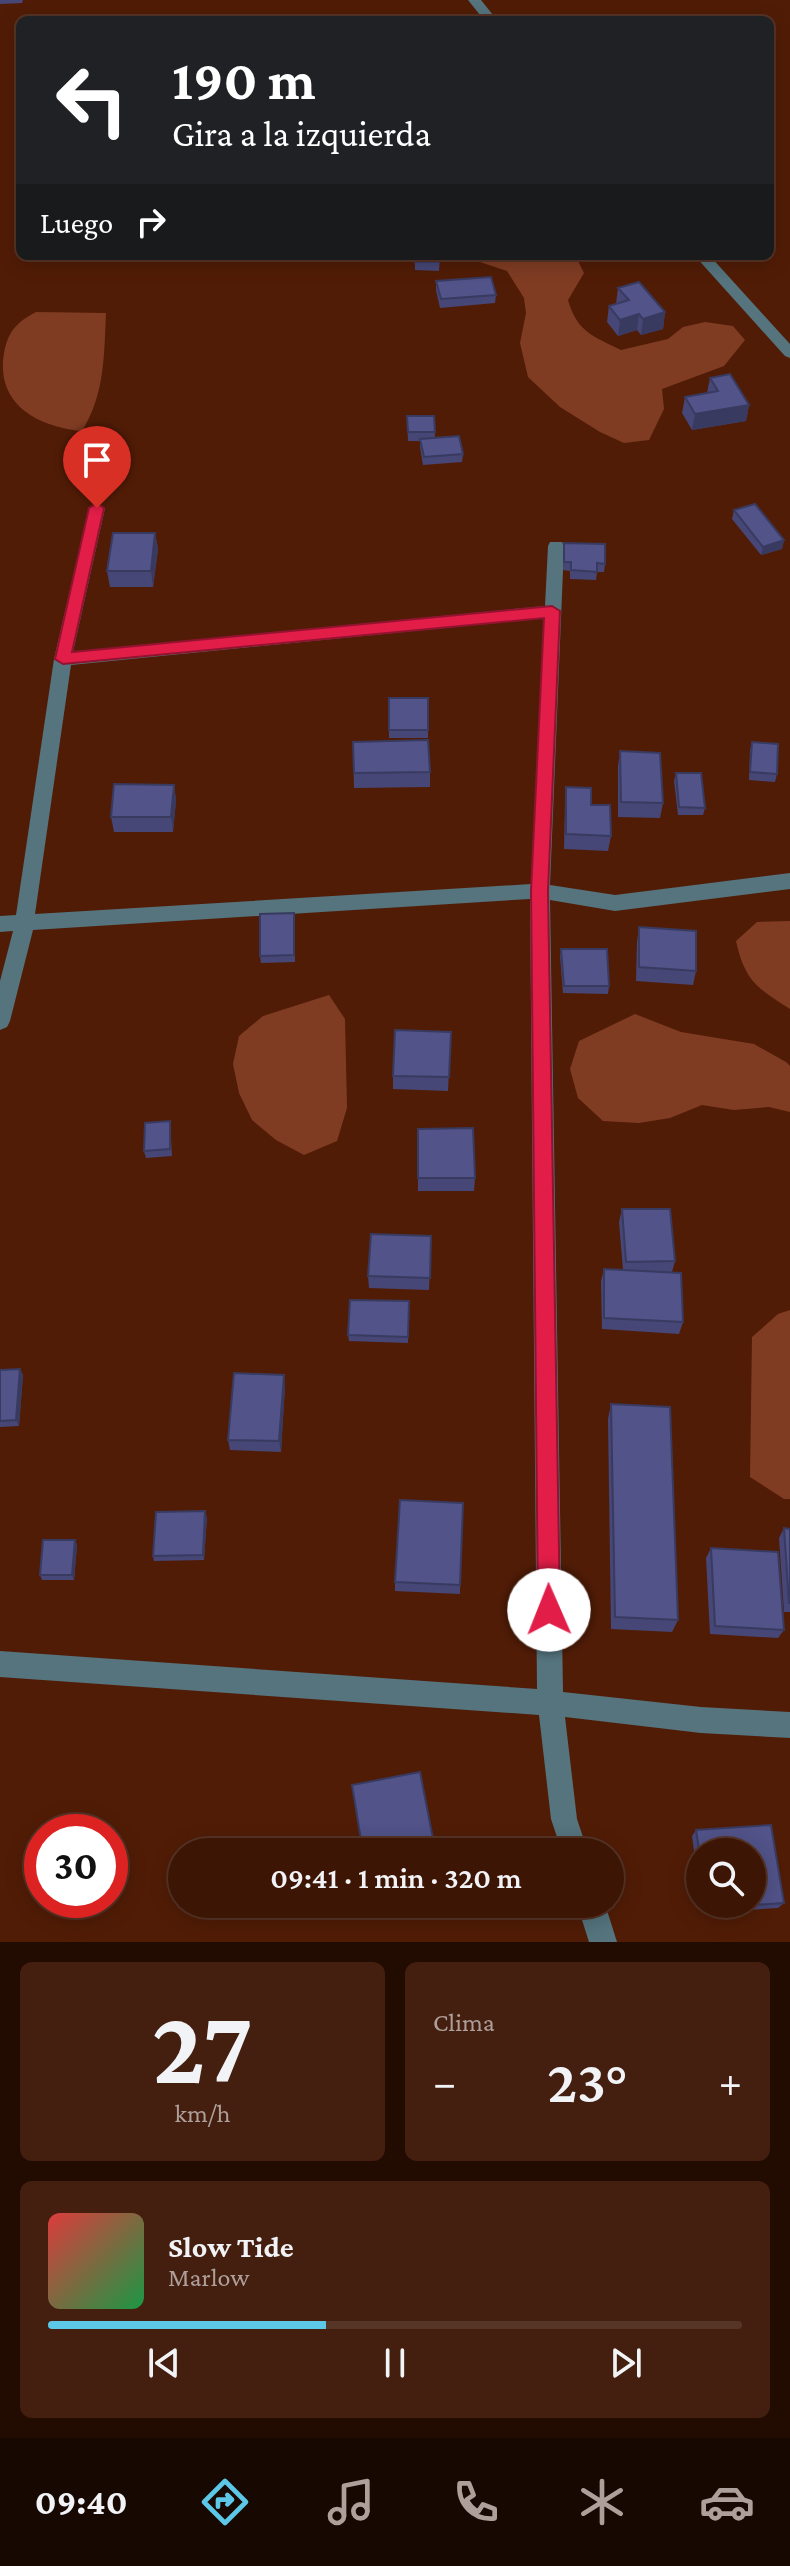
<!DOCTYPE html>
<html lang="es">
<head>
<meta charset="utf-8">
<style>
	body { margin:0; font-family:"Crimson Pro",serif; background:#441e0e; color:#f1f3f6; height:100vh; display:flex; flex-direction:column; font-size:30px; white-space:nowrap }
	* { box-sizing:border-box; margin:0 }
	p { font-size:26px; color:#ad9f9a }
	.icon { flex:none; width:44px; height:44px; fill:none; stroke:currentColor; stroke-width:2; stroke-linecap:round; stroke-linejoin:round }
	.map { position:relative; height:1942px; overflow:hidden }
	.panel { display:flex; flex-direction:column; gap:20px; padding:20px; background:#220c02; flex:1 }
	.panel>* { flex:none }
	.guide { position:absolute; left:16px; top:16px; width:758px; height:244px; border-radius:12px; box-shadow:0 4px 20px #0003,0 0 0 2px #563426; background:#202124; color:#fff; overflow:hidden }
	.tools { position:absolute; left:686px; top:1838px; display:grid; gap:16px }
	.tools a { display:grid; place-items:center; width:80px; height:80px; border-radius:50%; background:#3d1504; box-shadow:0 4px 20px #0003,0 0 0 2px #563426; font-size:40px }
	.speed { position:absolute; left:24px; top:1814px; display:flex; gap:16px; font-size:40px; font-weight:700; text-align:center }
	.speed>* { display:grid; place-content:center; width:104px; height:104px; border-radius:50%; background:#3d1504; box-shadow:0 4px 20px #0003,0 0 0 2px #563426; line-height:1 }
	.speed .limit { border:12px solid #d22; background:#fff; color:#111 }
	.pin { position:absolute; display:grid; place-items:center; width:68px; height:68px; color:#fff; margin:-82px -34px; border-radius:50% 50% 50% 0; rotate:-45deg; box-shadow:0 0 8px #0007 }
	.pin .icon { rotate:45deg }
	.me { position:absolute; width:88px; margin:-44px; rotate:359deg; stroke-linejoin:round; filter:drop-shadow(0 0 6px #0008) }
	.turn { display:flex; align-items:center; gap:28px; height:168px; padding:0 24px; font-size:36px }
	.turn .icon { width:104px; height:104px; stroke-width:2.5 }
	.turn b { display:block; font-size:56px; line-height:68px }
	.then { display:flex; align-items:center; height:76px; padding:0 24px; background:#0003; gap:16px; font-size:30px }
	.big { font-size:60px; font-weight:600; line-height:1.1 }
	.panel .card { flex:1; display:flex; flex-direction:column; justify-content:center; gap:12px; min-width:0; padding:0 28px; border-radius:12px; background:#441e0e }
	.panel .dial { align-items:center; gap:0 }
	.dial b { font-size:104px; line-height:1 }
	.song { display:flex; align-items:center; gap:24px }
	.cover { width:96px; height:96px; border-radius:12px; background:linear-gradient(135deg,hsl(0 70% 55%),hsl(140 70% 35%)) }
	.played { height:8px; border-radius:4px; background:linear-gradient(90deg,#5cc7e7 40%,#563426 40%) }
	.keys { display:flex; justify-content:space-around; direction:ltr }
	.heat { display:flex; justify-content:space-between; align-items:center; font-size:44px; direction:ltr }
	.panel .tiles { flex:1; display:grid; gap:20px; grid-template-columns:1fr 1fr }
	.card:last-child { grid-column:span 2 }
	.trip { position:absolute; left:168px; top:1838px; width:456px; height:80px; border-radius:40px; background:#3d1504; box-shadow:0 4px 20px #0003,0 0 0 2px #563426; font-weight:600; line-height:80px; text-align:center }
	.menu { display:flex; height:128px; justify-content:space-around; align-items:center; background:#180802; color:#ad9f9a }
	.menu .icon { width:56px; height:56px }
	.menu .selected { color:#5cc7e7 }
	.menu b { font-size:36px; color:#f1f3f6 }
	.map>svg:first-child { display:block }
	.green { fill:#7f3c23 }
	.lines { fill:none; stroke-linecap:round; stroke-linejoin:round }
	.minor { fill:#55747e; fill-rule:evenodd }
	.wall { fill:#464776 }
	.shaded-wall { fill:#393a60 }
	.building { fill:#515389; stroke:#393a60; stroke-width:2 }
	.route { fill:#e11d48; stroke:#92132f; stroke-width:2 }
</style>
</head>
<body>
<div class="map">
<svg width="790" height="1942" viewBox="0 0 790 1942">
	<rect width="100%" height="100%" fill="#511c06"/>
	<path class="green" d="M462,256H559L577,259L584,273L568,300C577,332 593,336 621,350L668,339L683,327L705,322L733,326L745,340L724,366L662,389L664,409L649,440L624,443L600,432L560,407L528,377L520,343L526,313L524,298L507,271Z
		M36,312L106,313C104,355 105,394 82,431C42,427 0,408 3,361C6,335 13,324 36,312Z
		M790,921V1009C757,988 745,981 736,941L757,922Z
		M329,995L345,1019L347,1108L337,1141L304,1155L276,1140L252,1120L239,1093L233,1064L239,1036L263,1016Z
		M635,1014L681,1032L754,1044L786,1062L790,1066V1112L769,1107L734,1110L702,1105L670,1118L639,1123L603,1121L578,1098L570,1069L579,1041Z
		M790,1310V1499H784L750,1477L752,1337L778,1314Z"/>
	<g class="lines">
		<path class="minor" d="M468,0H481L497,20H484Z
			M695,256H710L790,344V358L785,356Z
			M97,502L105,508L73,652L545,606L548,546L550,542H562L564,546L550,885L615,895L790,873V889L615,911L550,900L563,1692L701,1707L790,1712V1738L701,1733L565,1717L577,1819L588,1852H562L551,1819L539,1715L0,1677V1651L537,1689L530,899L33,930L10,1021L7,1027L0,1030V981L13,931L0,932V916L16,915L54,659L89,508ZM544,618L531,884L35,914L71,665Z
			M577,1904H605L617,1942H589Z"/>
	</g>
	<path class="wall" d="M0,0H23L22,3L0,4Z
		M415,256H440L439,271L415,270Z
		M436,281L496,295L495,303L440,308L436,290Z
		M618,288L665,312L663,329L641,335L637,330L618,336L607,322L609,306L616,304Z
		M710,378L749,405L746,421L692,430L682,413L685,397L707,393Z
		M407,416H434L435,438L463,454L462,462L423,465L420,447V441H408Z
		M734,510L784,540L782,549L761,555L732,519Z
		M155,533L158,549L153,587H110L107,571Z
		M564,543L605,564L604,572H597L596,580L570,579V571L563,570Z
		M389,698H428V738H389Z
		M353,742L430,772V787L354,788Z
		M752,742L777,774L775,782L749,780L750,750Z
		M620,751L663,803L660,818L618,817V766Z
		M676,773L705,808L703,815H678L674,781Z
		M174,785L176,800L173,832H114L111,817Z
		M566,787L591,805L611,836L608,851L564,849L565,802Z
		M294,920L295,962L261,963L260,956Z
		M639,927L696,971L693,985L636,981L637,942Z
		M561,949L609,986L608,994L563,993L560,956Z
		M451,1032L448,1091L393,1089V1076Z
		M170,1121L172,1156L146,1158L144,1151Z
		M418,1129L475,1178L474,1191H418Z
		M622,1209L675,1261L672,1272L683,1322L679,1334L602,1329L601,1281L604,1269L623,1270L619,1222Z
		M431,1236L429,1290L369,1288L368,1276Z
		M409,1301L408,1343L349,1341L348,1335Z
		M20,1369L23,1375L19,1426L0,1427V1370Z
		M285,1386L281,1452L230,1450L228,1440Z
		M611,1404L678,1620L672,1632L611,1629L608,1419Z
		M207,1517L204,1560L154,1561L153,1556Z
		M784,1528L790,1529V1612H784L779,1538Z
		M75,1540L77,1545L74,1580H42L40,1575Z
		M711,1548L784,1630L778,1638L710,1634L706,1558Z
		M395,1582L460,1585V1594L395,1591Z
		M696,1830L784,1903L778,1908L702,1913L701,1904H752L700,1852V1895L692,1836Z"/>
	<path class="shaded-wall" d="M736,256H752L735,261Z
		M665,312L663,329L641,335L643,319Z
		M639,314L637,330L618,336L620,320Z
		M749,405L746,421L692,430L695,414Z
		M155,533L158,549L153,587L151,571Z
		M784,540L782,549L761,555L763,547Z
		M174,785L176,800L173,832L171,817Z
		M20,1369L23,1375L19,1426L16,1420Z
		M284,1375L285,1386L281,1452L279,1441Z
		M205,1511L207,1517L204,1560L203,1555Z
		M75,1540L77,1545L74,1580L72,1575Z"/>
	<path class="building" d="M415,256H440L439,262H415Z
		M491,277L496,295L441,299L436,281Z
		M639,282L665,312L643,319L639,314L620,320L609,306L629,300L618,288Z
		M730,374L749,405L695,414L685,397L718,391L710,378Z
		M407,416H434L435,432H408Z
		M459,436L463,454L424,457L420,439Z
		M755,504L784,540L763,547L734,510Z
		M113,533H155L151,571H107Z
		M564,543L605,544V564L597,563V572L571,570V562H564Z
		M389,698H428V730H389Z
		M428,740L430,772L354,773L353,742Z
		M752,742L778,744L777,774L750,772Z
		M620,751L660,753L663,803L621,802Z
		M676,773H701L705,808L679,807Z
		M114,784L174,785L171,817H111Z
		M566,787L591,788V805H610L611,836L566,834Z
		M294,913V955L260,956V914Z
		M639,927L696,931V971L639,967Z
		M561,949H607L609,986H564Z
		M395,1030L451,1032L449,1077L393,1076Z
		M170,1121V1149L144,1151L145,1123Z
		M473,1128L475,1178H418V1129Z
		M622,1209H670L675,1261L626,1262Z
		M371,1234L431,1236L430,1278L368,1276Z
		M604,1269L681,1273L683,1322L604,1318Z
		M350,1300L409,1301L408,1337L348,1335Z
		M20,1369L16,1420L0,1421V1370Z
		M234,1373L284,1375L279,1441L228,1440Z
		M611,1404L670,1407L678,1620L615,1617Z
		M400,1500L463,1503L460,1585L395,1582Z
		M205,1511L203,1555L153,1556L156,1512Z
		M784,1528L790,1529V1603H789Z
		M43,1540H75L72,1575H40Z
		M711,1548L778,1552L784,1630L715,1626Z
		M420,1772L435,1849L421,1852H363L352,1785Z
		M771,1825L784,1903L707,1908V1904H752V1852H700V1856L696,1830Z"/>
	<path class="route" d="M97,503L104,508L72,652L552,606L560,611L548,891L560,1610L557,1618L549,1621L541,1618L538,1610L531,891L544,618L63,664L55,659L89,508Z"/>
</svg>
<div class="tools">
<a><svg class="icon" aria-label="search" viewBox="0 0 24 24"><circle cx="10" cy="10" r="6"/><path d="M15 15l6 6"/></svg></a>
</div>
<div class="speed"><div class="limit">30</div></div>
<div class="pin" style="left:97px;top:508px;background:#d93025"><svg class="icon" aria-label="arrive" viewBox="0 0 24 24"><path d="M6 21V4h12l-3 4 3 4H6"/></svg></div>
<svg class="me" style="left:549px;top:1610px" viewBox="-20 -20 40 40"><circle r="19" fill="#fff"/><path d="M0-13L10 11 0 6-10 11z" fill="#e11d48"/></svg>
<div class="trip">09:41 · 1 min · 320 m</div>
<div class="guide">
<div class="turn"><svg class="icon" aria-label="left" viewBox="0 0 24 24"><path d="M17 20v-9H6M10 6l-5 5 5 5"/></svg><div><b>190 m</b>Gira a la izquierda</div></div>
<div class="then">Luego<svg class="icon" aria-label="right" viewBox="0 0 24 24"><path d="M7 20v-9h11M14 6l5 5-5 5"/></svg></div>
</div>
</div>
<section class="panel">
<div class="tiles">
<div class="card dial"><b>27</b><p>km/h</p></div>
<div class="card"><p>Clima</p>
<div class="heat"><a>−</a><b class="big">23°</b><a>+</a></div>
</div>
<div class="card">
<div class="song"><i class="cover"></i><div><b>Slow Tide</b><p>Marlow</p></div></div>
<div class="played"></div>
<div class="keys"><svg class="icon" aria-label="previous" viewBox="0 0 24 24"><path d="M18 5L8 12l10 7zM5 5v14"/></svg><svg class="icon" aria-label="pause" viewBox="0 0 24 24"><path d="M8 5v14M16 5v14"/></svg><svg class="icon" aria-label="next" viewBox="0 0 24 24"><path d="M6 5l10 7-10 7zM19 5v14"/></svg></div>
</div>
</div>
</section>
<nav class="menu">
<b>09:40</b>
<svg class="icon selected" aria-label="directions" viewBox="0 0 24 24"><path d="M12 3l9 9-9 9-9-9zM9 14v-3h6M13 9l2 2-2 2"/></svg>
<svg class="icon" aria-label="music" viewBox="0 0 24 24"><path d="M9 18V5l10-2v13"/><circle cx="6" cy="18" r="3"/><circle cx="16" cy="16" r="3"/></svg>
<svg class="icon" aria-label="phone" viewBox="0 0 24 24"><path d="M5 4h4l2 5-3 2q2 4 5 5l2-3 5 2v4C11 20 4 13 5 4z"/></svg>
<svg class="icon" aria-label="climate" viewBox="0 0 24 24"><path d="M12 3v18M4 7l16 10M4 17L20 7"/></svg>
<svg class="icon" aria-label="car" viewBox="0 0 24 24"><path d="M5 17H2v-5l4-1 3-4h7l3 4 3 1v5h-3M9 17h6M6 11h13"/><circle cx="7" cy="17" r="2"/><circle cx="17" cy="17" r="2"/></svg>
</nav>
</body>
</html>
